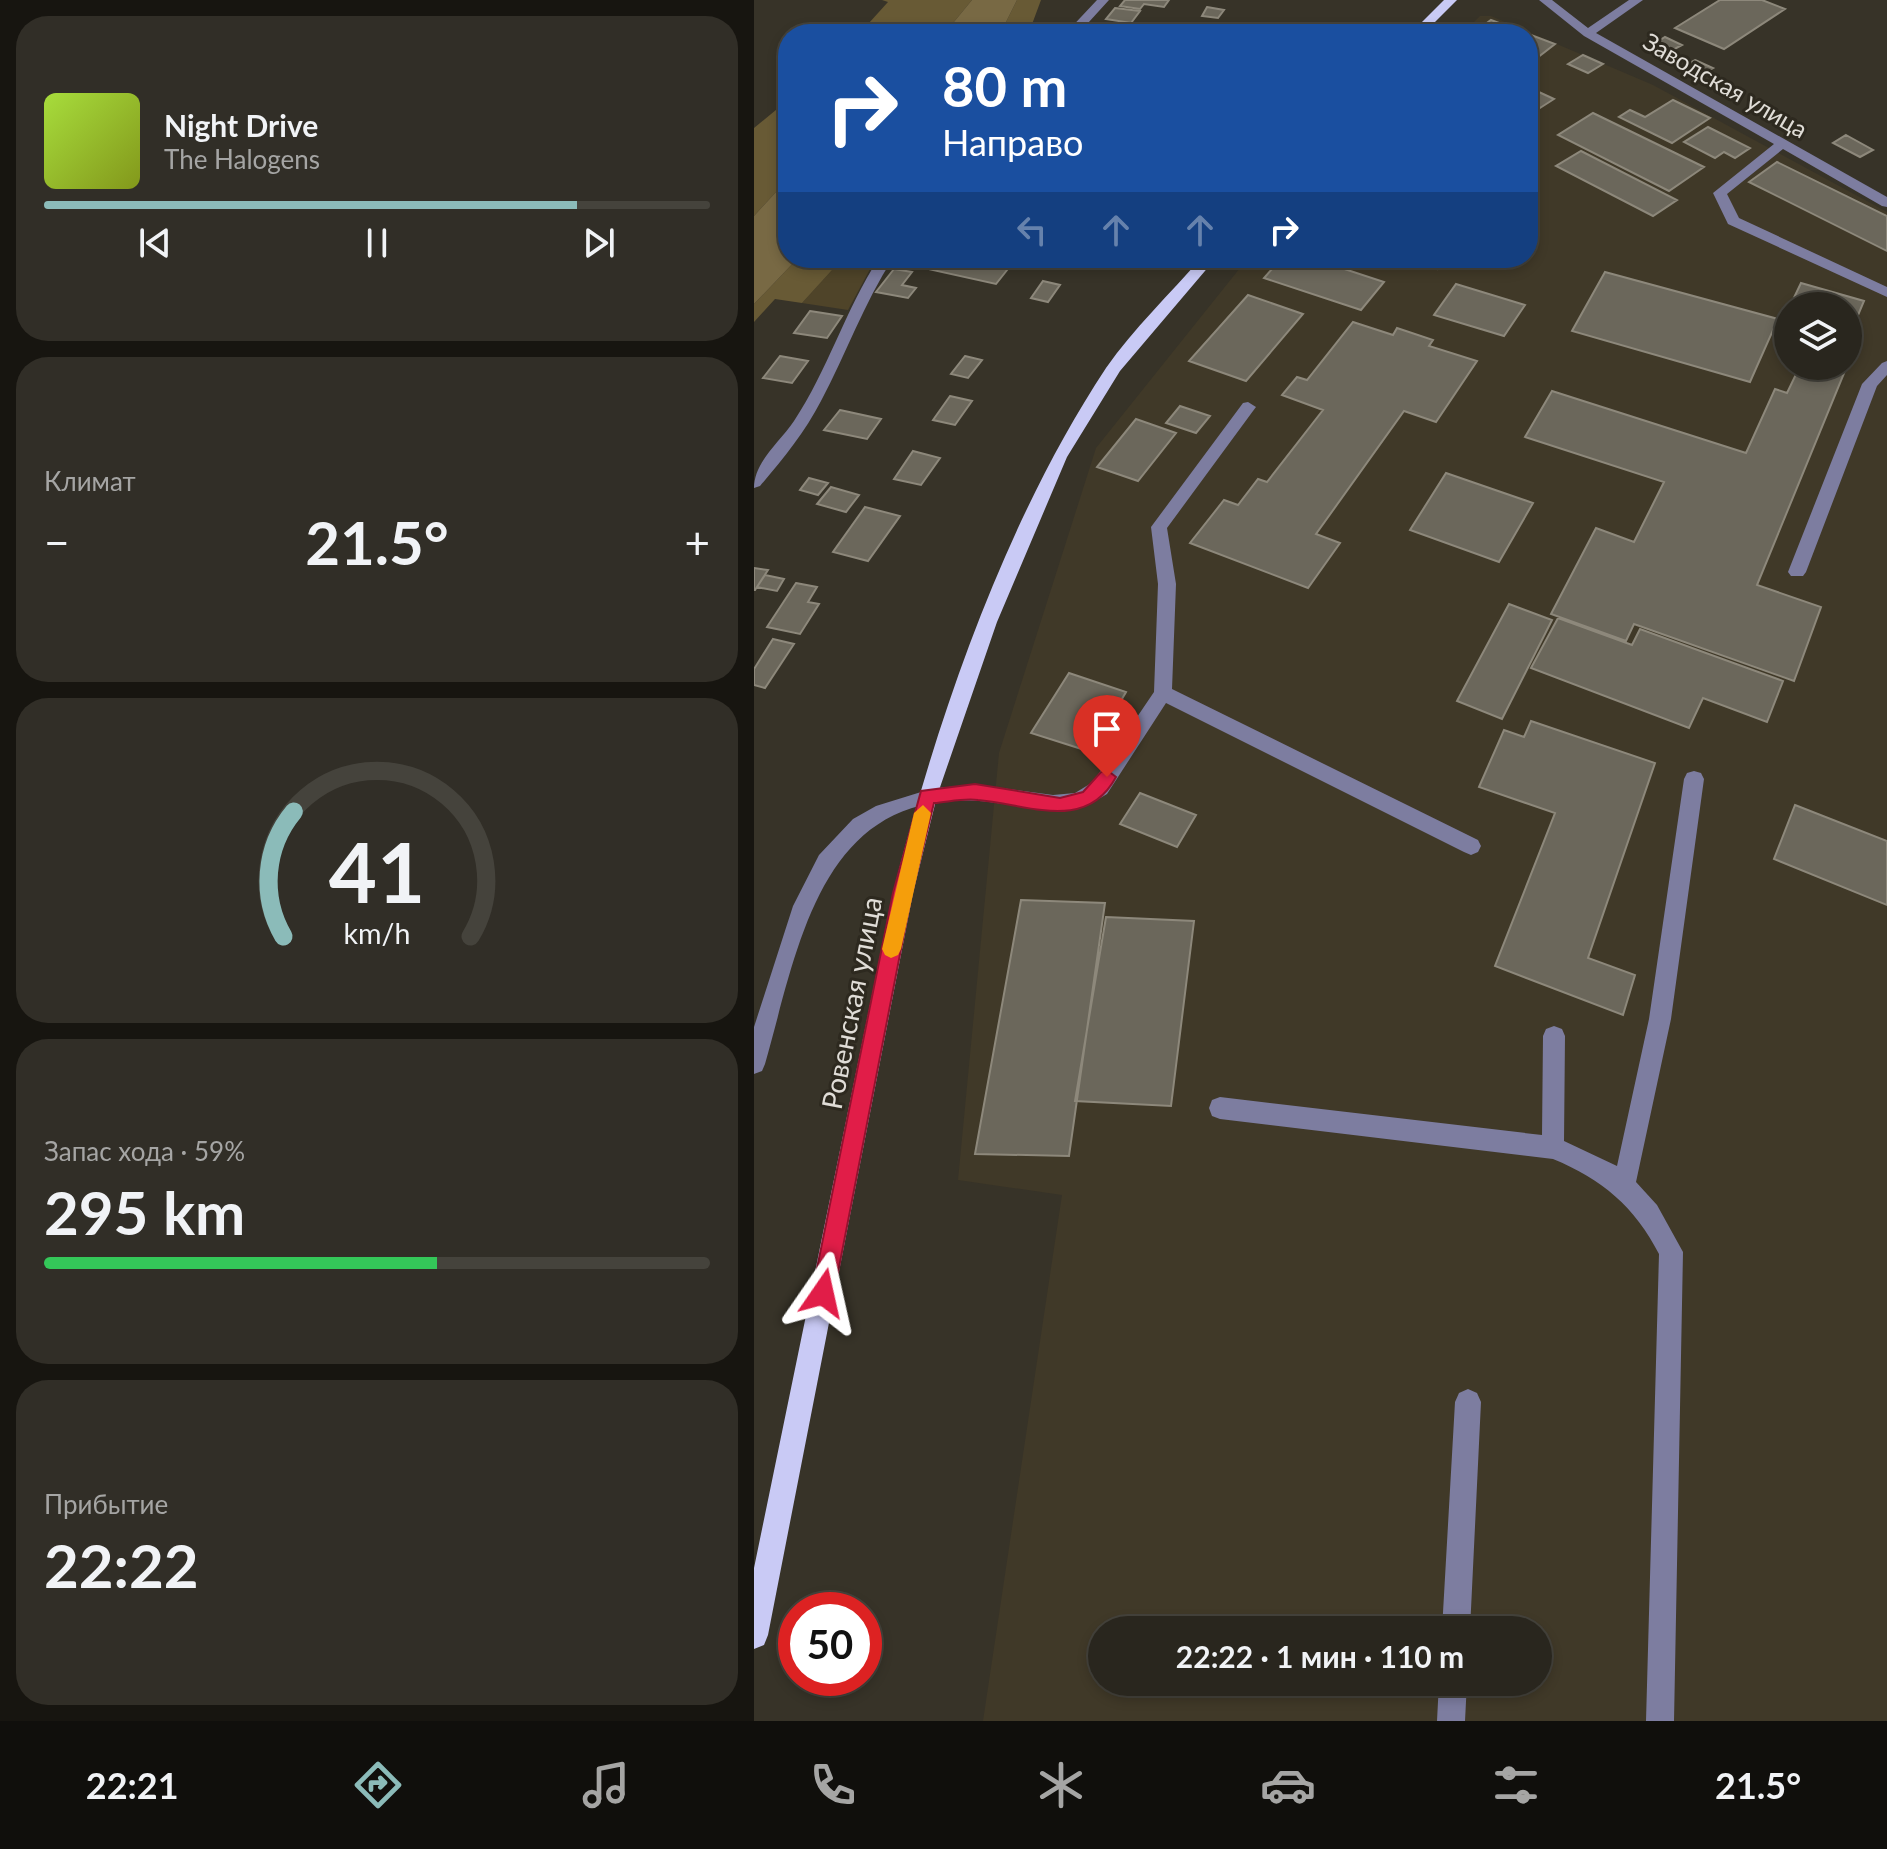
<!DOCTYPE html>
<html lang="ru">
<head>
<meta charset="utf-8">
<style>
	body { margin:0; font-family:Lato,sans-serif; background:#312e27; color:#f1f3f6; height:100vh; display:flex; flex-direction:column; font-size:30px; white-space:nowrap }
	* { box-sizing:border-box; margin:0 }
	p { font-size:26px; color:#a5a5a4 }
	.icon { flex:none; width:44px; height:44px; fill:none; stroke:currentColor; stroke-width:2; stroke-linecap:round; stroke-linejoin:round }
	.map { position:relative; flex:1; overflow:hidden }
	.panel { display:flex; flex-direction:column; gap:16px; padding:16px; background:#171510; width:754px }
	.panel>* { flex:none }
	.guide { position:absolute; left:24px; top:24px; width:760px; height:244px; border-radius:32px; box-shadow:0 4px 12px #0003,0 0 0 2px #45433c; background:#1a4fa0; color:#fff; overflow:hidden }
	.tools { position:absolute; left:1020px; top:292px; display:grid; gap:16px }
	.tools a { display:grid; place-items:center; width:88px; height:88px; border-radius:50%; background:#29261e; box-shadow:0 4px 12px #0003,0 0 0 2px #45433c; font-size:40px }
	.speed { position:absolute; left:24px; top:1592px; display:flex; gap:16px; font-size:40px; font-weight:700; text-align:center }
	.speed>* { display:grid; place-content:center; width:104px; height:104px; border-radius:50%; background:#29261e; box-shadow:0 4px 12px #0003,0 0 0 2px #45433c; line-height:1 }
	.speed .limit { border:12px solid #d22; background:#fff; color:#111 }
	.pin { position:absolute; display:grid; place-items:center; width:68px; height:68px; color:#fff; margin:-82px -34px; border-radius:50% 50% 50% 0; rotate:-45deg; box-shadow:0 0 8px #0007 }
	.pin .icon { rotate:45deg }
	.me { position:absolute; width:88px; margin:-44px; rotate:11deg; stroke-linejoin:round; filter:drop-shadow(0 0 6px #0008) }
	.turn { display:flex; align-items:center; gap:28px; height:168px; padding:0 32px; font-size:36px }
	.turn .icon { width:104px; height:104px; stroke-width:2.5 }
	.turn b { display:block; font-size:56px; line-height:68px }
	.lanes { display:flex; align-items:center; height:76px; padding:0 32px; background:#0003; justify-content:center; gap:40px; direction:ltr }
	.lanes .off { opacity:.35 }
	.big { font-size:60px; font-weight:700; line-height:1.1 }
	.panel .widget { flex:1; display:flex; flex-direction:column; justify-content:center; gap:12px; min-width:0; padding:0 28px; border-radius:32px; background:#312e27 }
	.panel .dial { align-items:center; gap:0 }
	.dial svg { height:208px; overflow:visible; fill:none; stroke:#45433c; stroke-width:7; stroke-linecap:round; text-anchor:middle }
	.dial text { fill:#f1f3f6; stroke:none }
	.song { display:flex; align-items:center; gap:24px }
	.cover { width:96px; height:96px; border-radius:12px; background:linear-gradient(135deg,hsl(80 70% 55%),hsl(70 70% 35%)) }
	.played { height:8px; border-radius:4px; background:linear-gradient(90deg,#8bbbb9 80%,#45433c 80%) }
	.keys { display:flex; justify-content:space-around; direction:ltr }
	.heat { display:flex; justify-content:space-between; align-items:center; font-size:44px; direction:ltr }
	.charge { height:12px; border-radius:6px; background:linear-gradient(90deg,#34c759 59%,#45433c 0) }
	.trip { position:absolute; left:334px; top:1616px; width:464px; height:80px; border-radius:40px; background:#29261e; box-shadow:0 4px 12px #0003,0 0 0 2px #45433c; font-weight:700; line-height:80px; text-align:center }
	.menu { display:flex; height:128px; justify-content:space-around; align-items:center; background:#100f0c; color:#a5a5a4 }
	.menu .icon { width:56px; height:56px }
	.menu .selected { color:#8bbbb9 }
	.menu b { font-size:36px; color:#f1f3f6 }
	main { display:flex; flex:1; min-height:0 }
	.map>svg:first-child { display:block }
	.built { fill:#403928; fill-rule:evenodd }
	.green { fill:#4f4429 }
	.forest { fill:#685a35 }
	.water { fill:#786944 }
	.building { fill:#6b675b; stroke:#8d887b; stroke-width:2 }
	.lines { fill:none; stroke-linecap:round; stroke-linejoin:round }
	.minor { fill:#7d7da0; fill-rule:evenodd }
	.major { fill:#c9caf5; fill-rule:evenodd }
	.route { fill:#e11d48; stroke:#92132f; stroke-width:2 }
	.slow { fill:#f59e0b }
	.labels { text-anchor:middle; stroke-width:6; stroke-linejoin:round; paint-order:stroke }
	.far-street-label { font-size:24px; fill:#e0ddd7; stroke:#2d291f }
	.street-label { font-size:28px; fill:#e0ddd7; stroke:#2d291f }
</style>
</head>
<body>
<main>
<section class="panel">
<div class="widget">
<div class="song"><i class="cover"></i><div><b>Night Drive</b><p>The Halogens</p></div></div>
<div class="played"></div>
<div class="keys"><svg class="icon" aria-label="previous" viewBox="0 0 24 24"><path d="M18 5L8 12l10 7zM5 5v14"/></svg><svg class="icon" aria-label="pause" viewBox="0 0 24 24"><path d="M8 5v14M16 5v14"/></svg><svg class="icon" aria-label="next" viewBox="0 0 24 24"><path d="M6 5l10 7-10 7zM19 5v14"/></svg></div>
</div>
<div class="widget"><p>Климат</p>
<div class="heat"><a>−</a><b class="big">21.5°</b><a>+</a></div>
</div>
<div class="widget dial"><svg viewBox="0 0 100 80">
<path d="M14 69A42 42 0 1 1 86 69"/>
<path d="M14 69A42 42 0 0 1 18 21" stroke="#8bbbb9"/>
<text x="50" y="56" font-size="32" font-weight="700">41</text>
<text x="50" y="72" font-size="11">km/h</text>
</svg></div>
<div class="widget"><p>Запас хода · 59%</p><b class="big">295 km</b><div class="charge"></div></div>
<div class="widget"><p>Прибытие</p><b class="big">22:22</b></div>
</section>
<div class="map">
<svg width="1133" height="1721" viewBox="0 0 1133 1721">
	<rect width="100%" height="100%" fill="#373328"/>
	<path class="built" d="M726,16H737L899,85L1133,212V1721H229L308,1195L204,1180L245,753L342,448L494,258H774V34H708ZM1034,306H1094V366H1034ZM348,1630H784V1682H348Z"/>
	<path class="green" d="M89,258H122L94,310L48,303Z"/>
	<path class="forest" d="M128,0H218L190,34H105L134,2Z
		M263,0H287L277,27L313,33L246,34Z
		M34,100V179L0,216V128Z
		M44,258H89L48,303L21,299L0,322V304Z"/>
	<path class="water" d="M218,0H263L246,34H190Z
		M34,179V258H44L0,304V216Z"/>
	<path class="building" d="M371,0H415L410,7L390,4L386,9L366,6Z
		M966,0H1008L1031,9L970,49L921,28Z
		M453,7L470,10L464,18L448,16Z
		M361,8L386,11L377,23L352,19Z
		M737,20L801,44L774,65V34H718Z
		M375,23L397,27L392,34L369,30Z
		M911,37L928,45L917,51L900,44Z
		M829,55L849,64L834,73L814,64Z
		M941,60L959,68L950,73L932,65Z
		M774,87L800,99L786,108L774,103Z
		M919,100L956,118L918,143L865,117L876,110L891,117Z
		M839,113L950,167L915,191L804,135Z
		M954,127L996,148L981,158L970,152L961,158L930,142Z
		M1092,135L1119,150L1106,157L1079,143Z
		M827,151L923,200L899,216L802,166Z
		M1023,162L1133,216V251L995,182Z
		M173,258L201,262L204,258L261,260L242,284L165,267Z
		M528,258H557L630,282L607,310L510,278Z
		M649,258H692L683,269Z
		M140,269L158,272L148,285L162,288L154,298L122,292Z
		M851,272L1024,319L996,382L818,331Z
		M289,281L306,285L294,302L277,298Z
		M1047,283L1110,301L1094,339V306H1036Z
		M702,284L771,305L750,336L680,315Z
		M494,295L549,314L492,381L435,361Z
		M56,311L88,316L73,338L40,333Z
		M599,322L639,335L643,328L679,340L675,346L723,361L682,422L650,411L562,534L586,543L554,588L436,543L470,500L484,505L504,479L513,482L569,410L528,395L543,377L553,380Z
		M26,356L54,361L38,383L9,378Z
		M211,356L228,360L214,378L197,374Z
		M1046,366H1093L1003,585L1067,607L1040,681L880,624L872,641L797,614L842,528L880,542L910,482L771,437L798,391L992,453L1021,389L1033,393Z
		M196,396L218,401L201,425L179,420Z
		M426,406L456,416L442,433L412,423Z
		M86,410L127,419L113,439L70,430Z
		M382,419L422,433L384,481L343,467Z
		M159,451L186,458L167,485L140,479Z
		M692,473L779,503L745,562L656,530Z
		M55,478L74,483L64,495L46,490Z
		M77,487L105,495L92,512L63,504Z
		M111,507L146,516L114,561L79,552Z
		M0,568L14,570L1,590H0Z
		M11,575L30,579L23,591L3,587Z
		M42,583L63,587L54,602L65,604L46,634L13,627Z
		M755,604L798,620L748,719L703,701Z
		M804,618L878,645L886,629L1029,681L1013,722L949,698L935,728L777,668Z
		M19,639L40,644L11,688L0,685V669Z
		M315,673L372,692L337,752L277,733Z
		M777,721L901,763L834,958L881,975L869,1015L741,966L801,813L725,787L750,730L770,737Z
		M386,793L442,815L423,847L366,824Z
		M1041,805L1133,841V905L1020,859Z
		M267,900L351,903L315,1156L221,1154Z
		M352,917L440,921L417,1106L321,1101Z"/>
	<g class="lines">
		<path class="minor" d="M343,0H355L324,34H311Z
			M785,0H798L834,28L875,0H889L842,33L1133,197V207L1128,206L1029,149L973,194L985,218L1133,287V297L974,224L959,193L1020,144L830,36Z
			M125,258H139C110,303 92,354 67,401C51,432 29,459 6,486L0,488C0,462 25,443 40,421C74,370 91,310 125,258Z
			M1133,361V375L1123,386L1052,572L1049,576H1037L1034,572L1108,384L1128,363Z
			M494,402L502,407L499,411L413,528L422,584L418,689L724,840L727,846L724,852L717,855L710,852L412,703L353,794C314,820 278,807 235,802C68,784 46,941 11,1064L8,1071L0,1074V1027L39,906L65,855L99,819L122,806L180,788L224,785L299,795L321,793L339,782L400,692L404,584L397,527L489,403Z
			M940,771L947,773L950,779L917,1019L882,1182L903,1205L929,1252L920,1721H892L905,1254C881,1207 848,1179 799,1159L466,1119L458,1116L455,1108L458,1100L466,1097L788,1135L789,1036L792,1029L800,1026L808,1029L811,1036L810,1141L863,1166L895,1019L930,779L933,773Z
			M714,1389L723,1393L727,1402L716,1630H688L701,1402L705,1393Z
			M685,1682H713L711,1721H683Z"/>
		<path class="major" d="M690,0H703L669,34H656Z
			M447,258H462L366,371L313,457L243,622L183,796L159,893L14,1635L10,1645L0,1649V1568L139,893C184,715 251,521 352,368C379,329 416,294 447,258Z"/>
	</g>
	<path class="route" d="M353,770L362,777C332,833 273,804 224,800C210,798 194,802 180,803L158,893L80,1293L77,1301L69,1304L61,1301L58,1293L139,893L167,791L221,784L306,798L329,792L347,772Z"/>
	<path class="slow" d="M169,805L177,813L147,949L144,955L137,958L131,955L128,949L160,813Z"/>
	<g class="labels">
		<g class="far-street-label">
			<text transform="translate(971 86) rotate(30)" y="8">Заводская улица</text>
		</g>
		<g class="street-label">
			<text transform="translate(98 1003) rotate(-79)" y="10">Ровенская улица</text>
		</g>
	</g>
</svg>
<div class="tools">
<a><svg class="icon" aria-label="layers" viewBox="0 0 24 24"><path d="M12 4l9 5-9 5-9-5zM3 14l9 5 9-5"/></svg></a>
</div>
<div class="speed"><div class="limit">50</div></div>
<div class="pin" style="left:353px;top:777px;background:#d93025"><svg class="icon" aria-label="arrive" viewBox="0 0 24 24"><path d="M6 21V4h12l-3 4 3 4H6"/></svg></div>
<svg class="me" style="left:69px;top:1293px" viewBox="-20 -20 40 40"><path d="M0-17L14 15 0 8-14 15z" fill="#e11d48" stroke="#fff" stroke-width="4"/></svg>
<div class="trip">22:22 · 1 мин · 110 m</div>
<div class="guide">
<div class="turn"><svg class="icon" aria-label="right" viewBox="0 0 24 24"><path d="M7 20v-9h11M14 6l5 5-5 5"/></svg><div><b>80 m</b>Направо</div></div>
<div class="lanes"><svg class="icon off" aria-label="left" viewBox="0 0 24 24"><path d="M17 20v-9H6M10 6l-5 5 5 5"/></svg><svg class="icon off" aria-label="ahead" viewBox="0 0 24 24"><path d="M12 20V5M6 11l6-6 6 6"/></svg><svg class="icon off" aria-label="ahead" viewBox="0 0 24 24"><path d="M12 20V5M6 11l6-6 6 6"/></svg><svg class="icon" aria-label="right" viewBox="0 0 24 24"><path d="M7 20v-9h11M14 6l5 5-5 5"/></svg></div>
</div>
</div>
</main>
<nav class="menu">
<b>22:21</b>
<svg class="icon selected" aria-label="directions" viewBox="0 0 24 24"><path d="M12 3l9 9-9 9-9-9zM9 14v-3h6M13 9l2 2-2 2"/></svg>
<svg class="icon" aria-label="music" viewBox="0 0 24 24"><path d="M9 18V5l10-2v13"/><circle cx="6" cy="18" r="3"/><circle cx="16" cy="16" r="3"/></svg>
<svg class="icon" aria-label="phone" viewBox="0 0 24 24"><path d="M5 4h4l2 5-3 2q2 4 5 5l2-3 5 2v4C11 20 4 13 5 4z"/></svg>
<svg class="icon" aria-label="climate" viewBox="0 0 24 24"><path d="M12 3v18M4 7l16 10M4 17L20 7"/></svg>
<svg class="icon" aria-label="car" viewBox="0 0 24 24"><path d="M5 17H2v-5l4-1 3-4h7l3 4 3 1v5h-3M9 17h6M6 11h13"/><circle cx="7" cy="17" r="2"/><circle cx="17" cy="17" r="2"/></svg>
<svg class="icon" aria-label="filters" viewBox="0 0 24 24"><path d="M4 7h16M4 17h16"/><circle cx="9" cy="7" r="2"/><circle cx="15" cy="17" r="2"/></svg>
<b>21.5°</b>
</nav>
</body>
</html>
